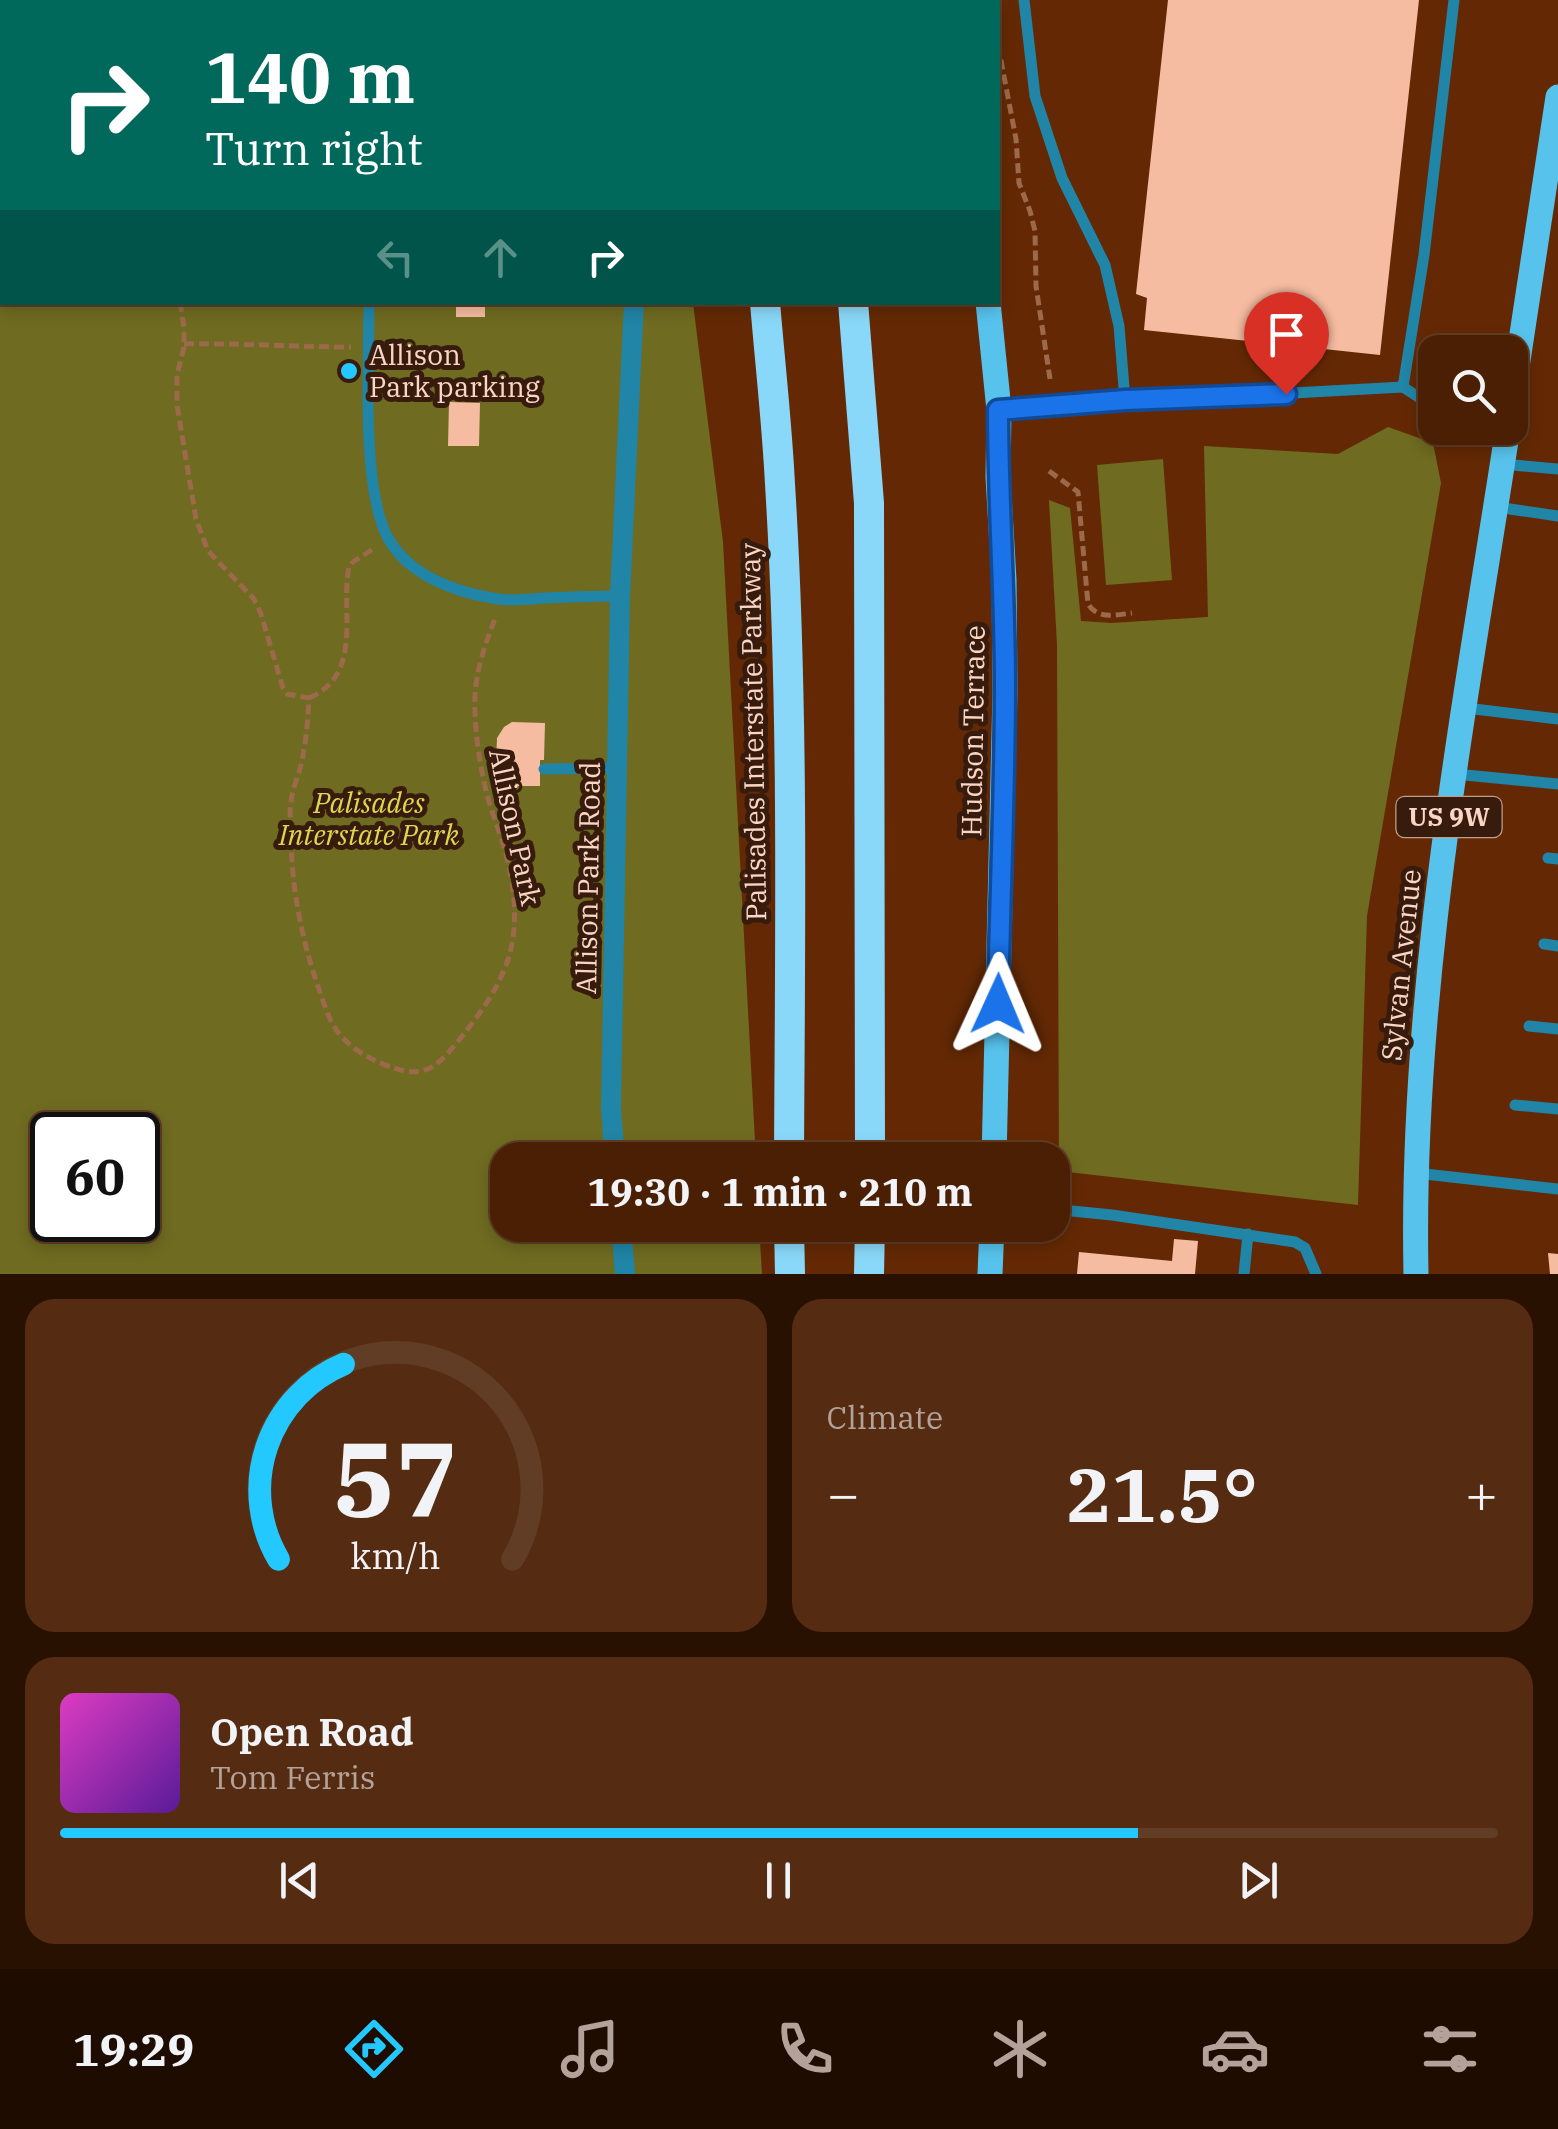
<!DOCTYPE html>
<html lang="en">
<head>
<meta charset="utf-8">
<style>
	body { margin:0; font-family:"IBM Plex Serif",serif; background:#552c12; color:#f1f3f6; height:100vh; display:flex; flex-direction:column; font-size:38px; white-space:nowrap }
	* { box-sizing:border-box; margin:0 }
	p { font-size:32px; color:#b2a29a }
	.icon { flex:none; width:55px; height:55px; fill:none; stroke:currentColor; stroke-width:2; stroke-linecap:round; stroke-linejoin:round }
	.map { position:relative; height:1274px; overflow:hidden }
	.details { display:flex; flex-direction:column; gap:25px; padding:25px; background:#291102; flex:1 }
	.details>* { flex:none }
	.guide { position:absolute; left:0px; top:0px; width:1000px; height:305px; box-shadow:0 5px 15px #0003,0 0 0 2px #623d25; background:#00695c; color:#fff; overflow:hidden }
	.fabs { position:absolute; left:1418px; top:335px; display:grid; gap:20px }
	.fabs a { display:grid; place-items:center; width:110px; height:110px; border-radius:20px; background:#4b1f03; box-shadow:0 5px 15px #0003,0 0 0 2px #623d25; font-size:50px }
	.speed { position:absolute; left:30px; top:1112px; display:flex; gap:20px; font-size:50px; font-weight:700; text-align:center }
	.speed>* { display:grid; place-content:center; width:130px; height:130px; border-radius:50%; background:#4b1f03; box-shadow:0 5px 15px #0003,0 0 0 2px #623d25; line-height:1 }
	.speed .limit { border:5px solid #111; border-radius:15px; background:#fff; color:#111 }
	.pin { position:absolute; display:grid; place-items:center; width:85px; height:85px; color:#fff; margin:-102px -42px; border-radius:50% 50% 50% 0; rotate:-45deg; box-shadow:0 0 10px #0007 }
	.pin .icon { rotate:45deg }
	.me { position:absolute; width:110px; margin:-55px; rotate:1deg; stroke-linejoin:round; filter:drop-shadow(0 0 8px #0008) }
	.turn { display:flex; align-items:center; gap:35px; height:210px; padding:0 40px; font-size:45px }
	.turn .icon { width:130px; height:130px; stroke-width:2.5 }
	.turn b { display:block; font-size:70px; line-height:85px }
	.lanes { display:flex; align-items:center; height:95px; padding:0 40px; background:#0003; justify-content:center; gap:50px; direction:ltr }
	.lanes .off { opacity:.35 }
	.big { font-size:75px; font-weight:700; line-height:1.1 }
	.details .widget { flex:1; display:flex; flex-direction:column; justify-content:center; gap:15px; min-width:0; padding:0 35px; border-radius:30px; background:#552c12 }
	.details .dial { align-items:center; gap:0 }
	.dial svg { height:260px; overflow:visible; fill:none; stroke:#623d25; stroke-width:7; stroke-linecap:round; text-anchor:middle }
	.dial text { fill:#f1f3f6; stroke:none }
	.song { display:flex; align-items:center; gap:30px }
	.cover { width:120px; height:120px; border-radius:15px; background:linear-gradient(135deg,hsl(310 70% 55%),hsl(270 70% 35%)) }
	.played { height:10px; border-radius:5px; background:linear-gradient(90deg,#23c9fe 75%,#623d25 75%) }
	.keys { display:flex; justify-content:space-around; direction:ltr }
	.heat { display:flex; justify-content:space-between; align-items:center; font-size:55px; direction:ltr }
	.details .tiles { flex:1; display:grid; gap:25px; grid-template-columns:1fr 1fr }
	.widget:last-child { grid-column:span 2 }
	.trip { position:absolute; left:490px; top:1142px; width:580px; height:100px; border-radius:30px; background:#4b1f03; box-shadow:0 5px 15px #0003,0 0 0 2px #623d25; font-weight:700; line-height:100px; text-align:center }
	.tabs { display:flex; height:160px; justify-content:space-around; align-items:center; background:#1e0c01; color:#b2a29a }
	.tabs .icon { width:70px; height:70px }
	.tabs .selected { color:#23c9fe }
	.tabs b { font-size:45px; color:#f1f3f6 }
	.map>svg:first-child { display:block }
	.green { fill:#6f6b21; fill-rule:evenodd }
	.building { fill:#f6bca1 }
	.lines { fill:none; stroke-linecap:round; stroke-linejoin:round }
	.path { stroke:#9c694b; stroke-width:5; stroke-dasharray:10 5; stroke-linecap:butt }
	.service { stroke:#2185a7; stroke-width:11 }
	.minor { stroke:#2185a7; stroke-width:20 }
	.primary { stroke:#57c3ed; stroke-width:25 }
	.motorway { stroke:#8ad8f9; stroke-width:30 }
	.route-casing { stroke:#114b97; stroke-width:25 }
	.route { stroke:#1a73e8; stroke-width:18 }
	.poi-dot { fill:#23c9fe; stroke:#371c0e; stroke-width:4 }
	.labels { text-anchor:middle; stroke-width:10; stroke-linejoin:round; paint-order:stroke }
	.shield { fill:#371c0e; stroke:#c09e8d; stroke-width:2.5 }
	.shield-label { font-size:25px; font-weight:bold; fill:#fbd6c4 }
	.poi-label { font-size:28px; fill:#fbd6c4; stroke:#371c0e; text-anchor:start }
	.street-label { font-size:28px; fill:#fbd6c4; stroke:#371c0e }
	.park-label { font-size:28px; font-style:italic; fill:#dfd84e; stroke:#371c0e }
</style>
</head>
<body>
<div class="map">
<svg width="1558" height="1274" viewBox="0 0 1558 1274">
	<rect width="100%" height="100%" fill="#642904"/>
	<path class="green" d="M0,0H656V2H2V302L693,303L723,542L756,1160H508V1225H759L762,1274H0ZM52,1135H138V1220H52Z
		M1388,427L1433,443L1441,483L1367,916L1358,1205L1059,1171L1057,645L1049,500L1070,508L1081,621L1111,623L1208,617L1204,446L1338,454Z
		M1163,459L1172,580L1106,585L1097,465Z"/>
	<path class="building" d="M1168,0H1419L1380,355L1144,330L1147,298L1136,294Z
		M456,302H485V317H456Z
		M449,402L480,403L479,446H448Z
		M512,722L545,723L544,760H540V786H504V763L496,762L497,738L504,727Z
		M1174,1239L1198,1241L1195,1274H1077L1079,1252L1172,1261Z
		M1548,1253L1558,1254V1274H1550Z"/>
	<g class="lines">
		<path class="path" d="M487,0L489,2
			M986,0L987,2
			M252,2V0
			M621,2V0
			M998,45L1016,139L1019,183L1030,211L1035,231L1036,286L1050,379
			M180,302L184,328V347L177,375V405L196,519L208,551L254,599L261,614L283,688L287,694L309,698C308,721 306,743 301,765C298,777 292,790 291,802C289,812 291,822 291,832C291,893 304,951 326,1009C336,1038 355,1052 383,1064C422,1080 434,1071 459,1040C476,1019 494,995 504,970C521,932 515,883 503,844C498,827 491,811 487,794C480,767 476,739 475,712C473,677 484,648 496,616
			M184,344C240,343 295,347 351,347
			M1049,471L1078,492L1088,604C1098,620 1116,615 1132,613
			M309,698C364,674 340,612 349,567L353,562L373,549"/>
		<path class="service" d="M1024,0L1035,96L1062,178L1105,265L1119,326L1125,400H1168L1403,387L1435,408
			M369,302C369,361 361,489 388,538C409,576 457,593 498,599C513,601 529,599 544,598C569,597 595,596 620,596
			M1403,387L1424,255L1454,0
			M1000,410L1125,400
			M1470,428L1506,442
			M1502,464L1558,469
			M1496,507L1558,516
			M1466,708L1558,719
			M544,769L617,768
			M1455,774L1558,784
			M1548,858L1558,859
			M1544,944L1558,946
			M1529,1026L1558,1029
			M1515,1105L1558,1109
			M1416,1173L1558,1189
			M1052,1209L1112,1215L1295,1242L1305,1248L1316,1274
			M1244,1274L1248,1234"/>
		<path class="minor" d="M615,1160L611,1109L620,596L634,302
			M621,1225L625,1274"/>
		<path class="primary" d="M937,0V2
			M988,302L999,410L998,477L1004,580L1005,691L994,1160
			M1510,413L1558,97
			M990,1274L992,1225
			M1416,1274C1410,989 1465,708 1508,428"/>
		<path class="motorway" d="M711,0L712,2
			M802,0V2
			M765,302C770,363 777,424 780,484C794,709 790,935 789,1160
			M853,302L869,503L870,1160
			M789,1225L790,1274
			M869,1274L870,1225"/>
	</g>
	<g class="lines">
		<g class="route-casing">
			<path id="route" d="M998,1004C1000,897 1005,790 1005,684C1005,593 998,502 998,410L1125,400L1286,394"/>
		</g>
		<use href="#route" class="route"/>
	</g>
	<circle class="poi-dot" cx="349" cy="371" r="10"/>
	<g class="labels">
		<rect class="shield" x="1396.5" y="797" width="105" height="40" rx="8"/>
		<g class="shield-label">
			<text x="1449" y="826">US 9W</text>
		</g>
		<g class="poi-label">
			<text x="369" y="365">Allison<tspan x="369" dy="32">Park parking</tspan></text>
		</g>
		<g class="street-label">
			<text transform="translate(973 731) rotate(-89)" y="10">Hudson Terrace</text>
			<text transform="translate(753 732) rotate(-91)" y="10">Palisades Interstate Parkway</text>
			<text transform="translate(515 827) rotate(78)" y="10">Allison Park</text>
			<text transform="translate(588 878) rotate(-89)" y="10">Allison Park Road</text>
			<text transform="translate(1401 965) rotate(-84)" y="10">Sylvan Avenue</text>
		</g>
		<g class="park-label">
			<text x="369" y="813">Palisades<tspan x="369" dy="32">Interstate Park</tspan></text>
		</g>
	</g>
</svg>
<div class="fabs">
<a><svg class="icon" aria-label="search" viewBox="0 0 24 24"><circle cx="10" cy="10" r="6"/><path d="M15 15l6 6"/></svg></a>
</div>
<div class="speed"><div class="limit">60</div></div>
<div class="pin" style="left:1286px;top:394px;background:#d93025"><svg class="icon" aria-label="arrive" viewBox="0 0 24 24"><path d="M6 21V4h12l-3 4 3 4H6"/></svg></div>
<svg class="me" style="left:998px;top:1004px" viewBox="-20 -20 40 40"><path d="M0-17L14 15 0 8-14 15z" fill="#1a73e8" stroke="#fff" stroke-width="4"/></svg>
<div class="trip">19:30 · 1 min · 210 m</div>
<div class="guide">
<div class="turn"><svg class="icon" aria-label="right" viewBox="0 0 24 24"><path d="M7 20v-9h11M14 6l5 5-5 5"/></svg><div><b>140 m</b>Turn right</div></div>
<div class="lanes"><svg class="icon off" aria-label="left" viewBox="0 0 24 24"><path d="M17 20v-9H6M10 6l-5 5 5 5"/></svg><svg class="icon off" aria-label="ahead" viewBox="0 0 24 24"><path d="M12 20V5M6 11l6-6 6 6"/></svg><svg class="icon" aria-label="right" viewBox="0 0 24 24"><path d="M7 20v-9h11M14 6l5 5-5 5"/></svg></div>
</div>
</div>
<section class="details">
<div class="tiles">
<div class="widget dial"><svg viewBox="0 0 100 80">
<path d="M14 69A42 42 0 1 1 86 69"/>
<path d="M14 69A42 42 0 0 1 34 9" stroke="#23c9fe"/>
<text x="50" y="56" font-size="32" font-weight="700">57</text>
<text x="50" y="72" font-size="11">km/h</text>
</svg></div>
<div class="widget"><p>Climate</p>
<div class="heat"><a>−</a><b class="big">21.5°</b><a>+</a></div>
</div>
<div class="widget">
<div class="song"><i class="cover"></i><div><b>Open Road</b><p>Tom Ferris</p></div></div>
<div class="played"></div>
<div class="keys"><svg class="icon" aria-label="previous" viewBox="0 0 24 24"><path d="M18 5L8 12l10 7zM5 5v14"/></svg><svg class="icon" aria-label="pause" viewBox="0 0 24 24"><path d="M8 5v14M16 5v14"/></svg><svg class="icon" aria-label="next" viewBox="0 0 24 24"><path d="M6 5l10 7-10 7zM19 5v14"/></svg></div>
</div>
</div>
</section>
<nav class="tabs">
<b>19:29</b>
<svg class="icon selected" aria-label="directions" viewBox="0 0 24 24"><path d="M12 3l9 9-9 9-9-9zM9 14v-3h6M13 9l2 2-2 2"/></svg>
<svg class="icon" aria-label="music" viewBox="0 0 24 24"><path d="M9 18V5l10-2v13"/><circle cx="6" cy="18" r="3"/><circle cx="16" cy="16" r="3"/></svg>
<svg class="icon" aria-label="phone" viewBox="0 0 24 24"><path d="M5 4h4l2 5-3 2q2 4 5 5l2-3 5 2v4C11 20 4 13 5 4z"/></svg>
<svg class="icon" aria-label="climate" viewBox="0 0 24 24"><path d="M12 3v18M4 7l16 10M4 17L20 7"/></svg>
<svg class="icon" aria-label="car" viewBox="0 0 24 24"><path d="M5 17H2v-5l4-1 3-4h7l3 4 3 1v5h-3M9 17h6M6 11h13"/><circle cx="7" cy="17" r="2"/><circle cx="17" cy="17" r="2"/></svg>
<svg class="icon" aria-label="filters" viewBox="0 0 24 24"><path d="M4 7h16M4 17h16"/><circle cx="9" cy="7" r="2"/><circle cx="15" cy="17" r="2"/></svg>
</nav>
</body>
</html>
